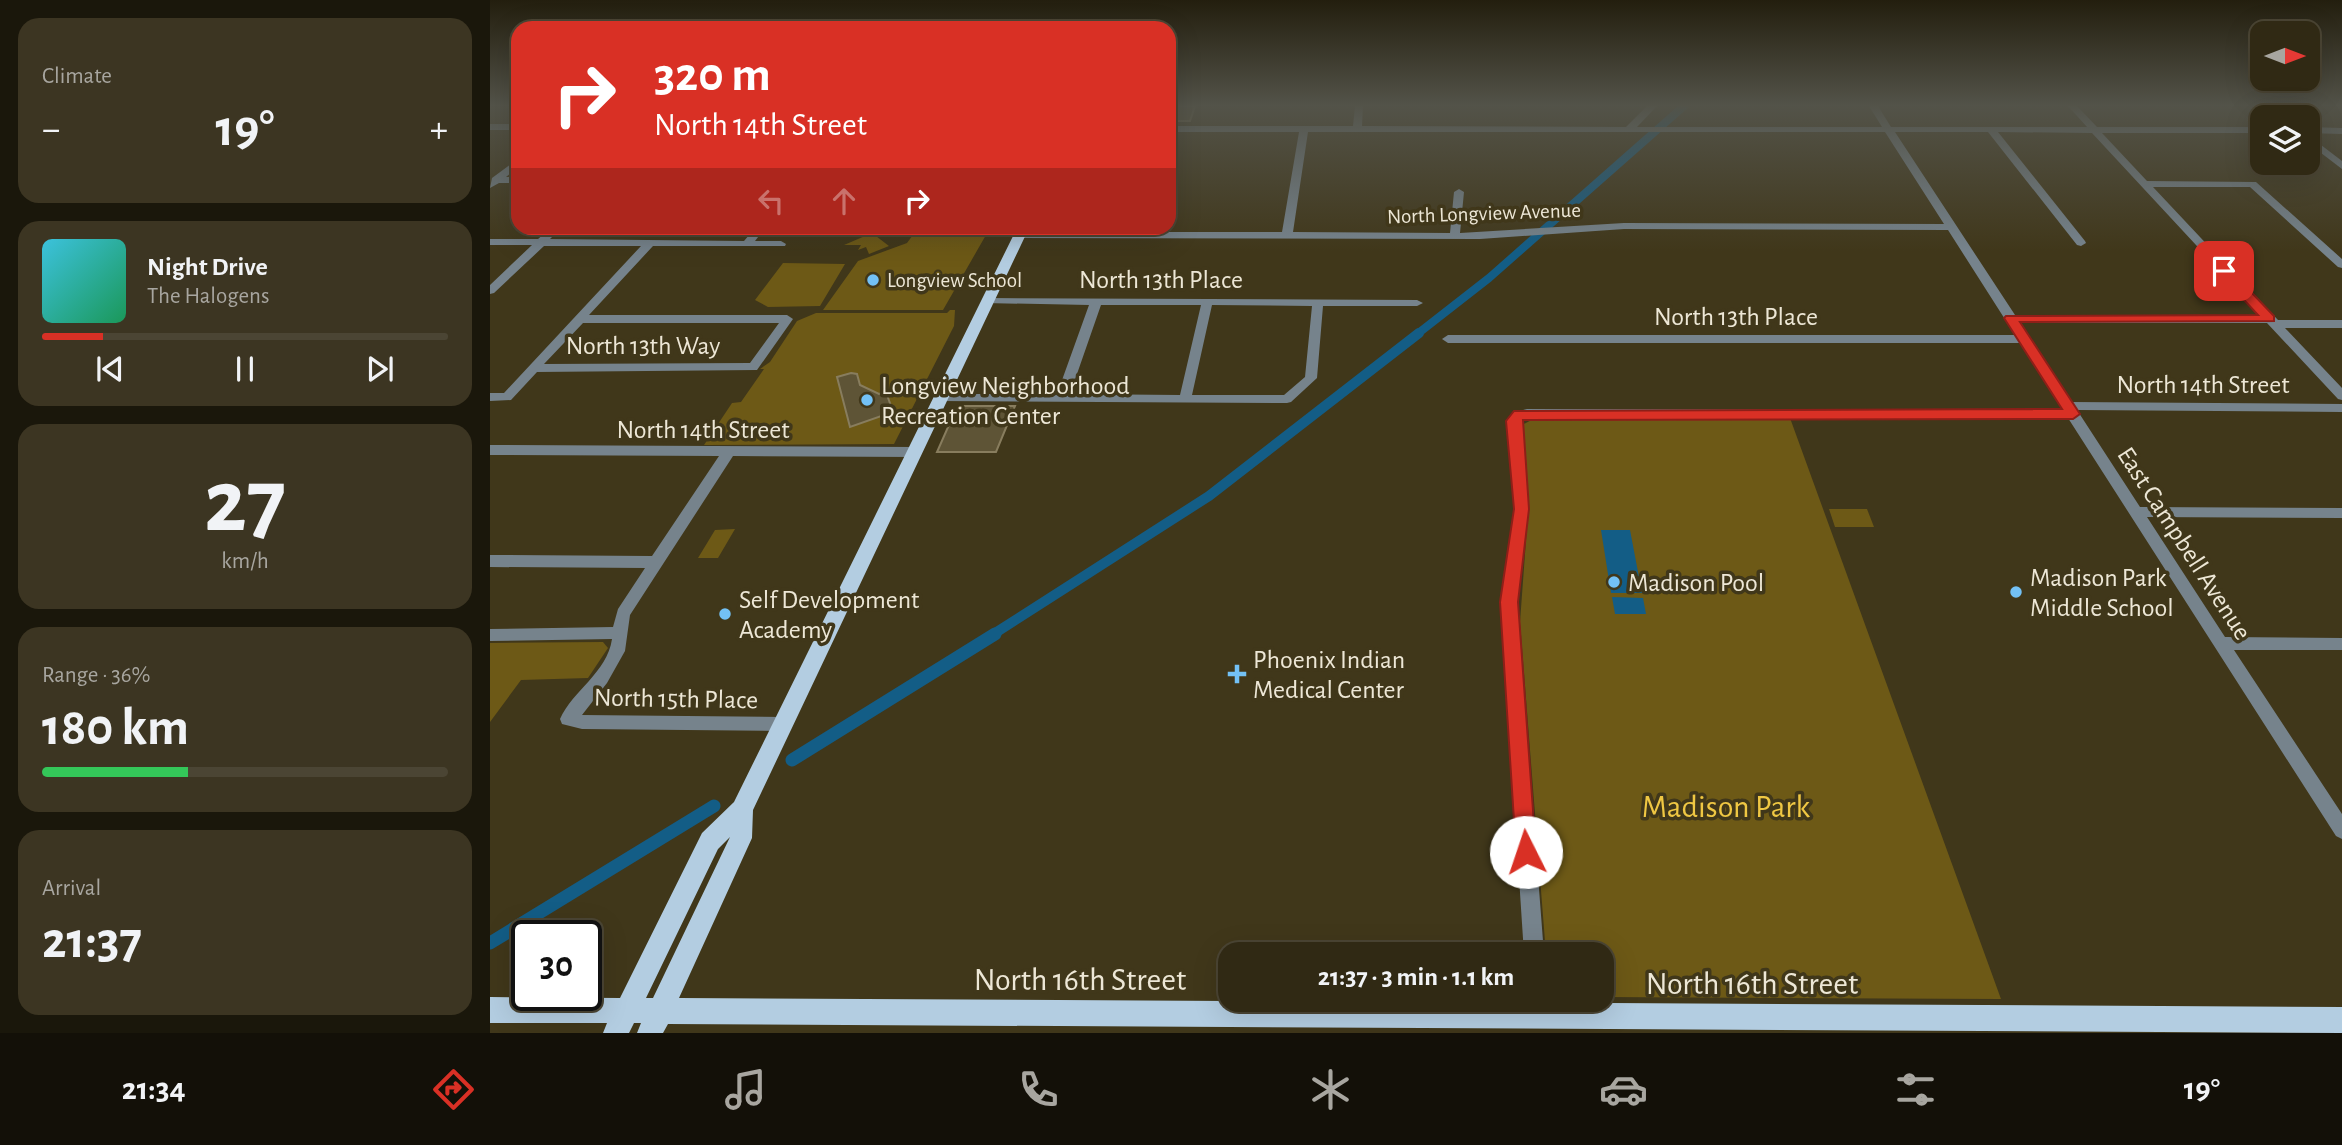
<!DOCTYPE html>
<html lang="en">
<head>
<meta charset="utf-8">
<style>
	body { margin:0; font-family:"Alegreya Sans",sans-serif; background:#3c3522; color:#f1f3f6; height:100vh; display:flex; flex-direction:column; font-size:26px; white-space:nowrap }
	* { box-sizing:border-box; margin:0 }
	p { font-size:23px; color:#a8a6a0 }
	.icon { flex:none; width:38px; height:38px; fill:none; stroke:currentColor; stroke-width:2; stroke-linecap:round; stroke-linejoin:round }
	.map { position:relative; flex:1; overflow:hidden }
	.panel { display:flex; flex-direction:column; gap:18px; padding:18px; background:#1a170b; width:490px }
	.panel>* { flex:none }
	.hud { position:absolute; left:21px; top:21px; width:665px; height:214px; border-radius:21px; box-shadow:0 7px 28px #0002,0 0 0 2px #4b4534; background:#d93025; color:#fff; overflow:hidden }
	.needle { width:46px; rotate:90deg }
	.controls { position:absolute; left:1760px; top:21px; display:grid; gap:14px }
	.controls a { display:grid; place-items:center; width:70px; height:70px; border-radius:14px; background:#302914; box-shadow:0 7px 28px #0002,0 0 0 2px #4b4534; font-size:35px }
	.speed { position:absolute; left:21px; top:920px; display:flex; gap:14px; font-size:35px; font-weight:700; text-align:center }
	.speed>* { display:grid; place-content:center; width:91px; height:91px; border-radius:50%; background:#302914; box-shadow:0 7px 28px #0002,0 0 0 2px #4b4534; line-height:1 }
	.speed .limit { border:4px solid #111; border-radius:10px; background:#fff; color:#111 }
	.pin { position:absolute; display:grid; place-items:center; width:60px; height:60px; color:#fff; margin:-30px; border-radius:14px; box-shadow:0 4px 10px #0006 }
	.me { position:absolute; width:77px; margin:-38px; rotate:356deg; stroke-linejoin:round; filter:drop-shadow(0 0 5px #0008) }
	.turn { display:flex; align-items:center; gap:24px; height:147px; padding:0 28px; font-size:32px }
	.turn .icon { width:91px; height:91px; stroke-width:2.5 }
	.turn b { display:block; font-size:49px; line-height:60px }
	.lanes { display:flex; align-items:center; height:66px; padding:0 28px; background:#0003; justify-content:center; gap:35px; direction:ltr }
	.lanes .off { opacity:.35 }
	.big { font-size:52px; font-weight:600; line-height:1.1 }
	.panel .tile { flex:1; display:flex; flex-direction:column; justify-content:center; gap:10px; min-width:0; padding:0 24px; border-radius:21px; background:#3c3522 }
	.panel .dial { align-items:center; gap:0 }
	.dial b { font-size:91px; line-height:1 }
	.song { display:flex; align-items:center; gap:21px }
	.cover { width:84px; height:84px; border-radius:10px; background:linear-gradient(135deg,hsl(190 70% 55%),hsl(150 70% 35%)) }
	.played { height:7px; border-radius:4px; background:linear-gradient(90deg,#d93025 15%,#4b4534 15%) }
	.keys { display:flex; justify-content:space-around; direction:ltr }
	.heat { display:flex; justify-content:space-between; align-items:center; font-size:38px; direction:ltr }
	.charge { height:10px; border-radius:5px; background:linear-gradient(90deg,#34c759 36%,#4b4534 0) }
	.trip { position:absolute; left:728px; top:942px; width:396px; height:70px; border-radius:21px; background:#302914; box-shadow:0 7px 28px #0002,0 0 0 2px #4b4534; font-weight:600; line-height:70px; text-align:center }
	.tabs { display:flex; height:112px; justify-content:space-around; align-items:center; background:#131008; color:#a8a6a0 }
	.tabs .icon { width:49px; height:49px }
	.tabs .current { color:#d93025 }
	.tabs b { font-size:32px; color:#f1f3f6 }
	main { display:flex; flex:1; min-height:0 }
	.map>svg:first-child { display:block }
	.green { fill:#6d5916 }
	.water { fill:#135d86 }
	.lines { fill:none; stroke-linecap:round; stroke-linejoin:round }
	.canal-far2 { stroke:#135d86; stroke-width:8 }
	.canal-far1 { stroke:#135d86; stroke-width:10 }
	.canal { stroke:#135d86; stroke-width:13 }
	.building { fill:#5e5436; stroke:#887d5e; stroke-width:2 }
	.minor { fill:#76838c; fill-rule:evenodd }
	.major { fill:#b3cde1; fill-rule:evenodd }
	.route { fill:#d93025; stroke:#8d1f18; stroke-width:2 }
	.poi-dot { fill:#73c1f5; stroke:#40371a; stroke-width:2.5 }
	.labels { text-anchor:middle; stroke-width:7; stroke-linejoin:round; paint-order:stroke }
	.far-street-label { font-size:21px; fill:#ede7d6; stroke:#40371a }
	.far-poi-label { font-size:21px; fill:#ede7d6; stroke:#40371a; text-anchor:start }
	.street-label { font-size:26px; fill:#ede7d6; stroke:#40371a }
	.poi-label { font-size:26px; fill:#ede7d6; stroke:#40371a; text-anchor:start }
	.near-park-label { font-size:32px; fill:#efc743; stroke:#40371a }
	.near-street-label { font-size:32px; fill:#ede7d6; stroke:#40371a }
</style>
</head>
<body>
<main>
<section class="panel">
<div class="tile"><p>Climate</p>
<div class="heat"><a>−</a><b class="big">19°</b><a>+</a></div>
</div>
<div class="tile">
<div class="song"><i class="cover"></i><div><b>Night Drive</b><p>The Halogens</p></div></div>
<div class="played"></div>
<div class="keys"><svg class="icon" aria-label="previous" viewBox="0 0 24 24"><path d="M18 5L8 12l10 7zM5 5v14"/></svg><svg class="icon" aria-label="pause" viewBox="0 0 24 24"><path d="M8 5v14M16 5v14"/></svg><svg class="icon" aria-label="next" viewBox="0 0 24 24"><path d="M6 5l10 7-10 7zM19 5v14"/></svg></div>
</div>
<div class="tile dial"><b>27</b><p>km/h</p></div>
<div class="tile"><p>Range · 36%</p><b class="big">180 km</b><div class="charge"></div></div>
<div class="tile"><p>Arrival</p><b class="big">21:37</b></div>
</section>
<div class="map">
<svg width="1852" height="1033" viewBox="0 0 1852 1033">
	<rect width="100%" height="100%" fill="#40371a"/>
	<path class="green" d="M428,228H500L453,310H333L368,261L417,243Z
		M382,233L399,246L379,254L376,247L368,250L371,245H354Z
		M293,263L355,264L330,306L278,307L265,300Z
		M460,310H465L464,326L404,444L214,445L242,403L251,402L274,369H270L280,362L307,321L326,313H457Z
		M1047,417L1300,418L1511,999L1111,997V954H1056L1030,622L1038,513L1032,425Z
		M1339,509H1377L1384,527H1345Z
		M245,529L228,558H208L225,530Z
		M113,642L118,648L98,678L31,680L0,722V643Z"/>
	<path class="water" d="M1111,530H1140L1152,593H1121Z
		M1122,597L1153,598L1156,614H1125Z"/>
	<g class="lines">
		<path class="canal-far2" d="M926,335L999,278L1194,106"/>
		<path class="canal-far1" d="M502,635L719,496L929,333"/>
		<path class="canal" d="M302,760L505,634
			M0,943L224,806"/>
	</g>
	<path class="building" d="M679,106H705L700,121H679Z
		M361,373L367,374L370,385L389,394L396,392L403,412L360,427L347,377Z
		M472,406H525L506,452H447L466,409Z"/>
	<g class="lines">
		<path class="minor" d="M865,106H873L872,126L1136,127L1157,106H1167L1147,127H1392L1379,106H1388L1401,127H1597L1578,106H1587L1607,127H1773V133H1612L1657,181L1766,182L1852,259V268L1848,267L1760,187H1663L1788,320H1852V328H1795L1852,388V400L1848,399L1777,323H1529L1581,402L1852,404V412L1587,410L1650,507L1852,508V518L1657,517L1735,637L1852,638V650H1744L1852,814V839L1846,836L1578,418L1037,417L1030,422L1038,509L1027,602L1054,954H1034L1011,602L1024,509L1018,421L1025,412L1037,409L1573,410L1530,343H958L952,339L958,335H1525L1458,230L1134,229L990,239L529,238L524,235L529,232H792L809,132H679V126H863ZM818,132H1395L1454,224L1134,223L970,233L974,192L969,189L964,192L960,233L803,232ZM1405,132H1498L1587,245L1591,246L1596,243L1595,241L1508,132L1602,133L1771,315H1525Z
			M1776,106H1786L1797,117H1788Z
			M0,124H28V130H0Z
			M1818,127L1852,128V134L1818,133Z
			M1818,135L1852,161V169L1818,143Z
			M28,159V167L16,177H28V183H9L0,188L2,178Z
			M61,228H71L60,239L254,241L265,228H275L265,241H291L296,244L295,246H163L99,315H297L303,319L267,370L47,372L21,400L0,401V393H14L151,246H54L4,293L0,294V285L42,245H0V239H48ZM93,323H289L260,363L54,364Z
			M498,298L927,300L933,303L927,306H833L827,378L801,402L797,403L447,401L445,398L451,394H567L599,305L494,303L492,301ZM611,305H711L690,395L580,394ZM722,305L822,306L815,377L794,395H702Z
			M0,445L425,447L432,452L425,457L243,456L140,615L135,651L117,683L92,715L294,717L300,719L302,724L300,729L294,731L92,729L72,724L70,719C83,690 117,673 122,639L0,641V629L123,627L128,609L155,568L0,567V555L162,556L229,456L0,455Z"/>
		<path class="major" d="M527,228H539L263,810L262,838L189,998L1852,1007V1033L178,1024L173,1033H147L151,1023H144L139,1033H113L117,1023H0V997L130,998L212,833L244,802ZM240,837L163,998H156L228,849Z"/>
	</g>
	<linearGradient id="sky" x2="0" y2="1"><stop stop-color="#231e0e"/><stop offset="0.42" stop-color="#535349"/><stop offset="1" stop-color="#535349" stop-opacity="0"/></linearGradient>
	<rect width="1852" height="251" fill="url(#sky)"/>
	<path class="route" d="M1734,267L1738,268L1784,316V321L1530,322L1590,414L1583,419L1033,420L1039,509L1028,602L1046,852L1043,860L1036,862L1029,860L1026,852L1010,602L1024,509L1016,421L1024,411L1572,409L1514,318L1516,316L1768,315L1730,274L1728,271Z"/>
	<g class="poi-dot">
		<circle cx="383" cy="280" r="7"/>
		<circle cx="377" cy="400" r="7"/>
		<circle cx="1124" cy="582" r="7"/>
		<circle cx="1526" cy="592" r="7"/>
		<circle cx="235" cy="614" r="7"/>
		<path d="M743.5 663.5h7v7h7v7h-7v7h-7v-7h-7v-7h7z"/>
	</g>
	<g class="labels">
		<g class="far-street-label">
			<text transform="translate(994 213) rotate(-2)" y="7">North Longview Avenue</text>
		</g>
		<g class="far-poi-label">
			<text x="397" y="287">Longview School</text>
		</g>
		<g class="street-label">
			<text x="671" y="288">North 13th Place</text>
			<text x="1246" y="325">North 13th Place</text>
			<text x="153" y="354">North 13th Way</text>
			<text x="1713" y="393">North 14th Street</text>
			<text x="213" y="438">North 14th Street</text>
			<text transform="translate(1695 543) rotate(57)" y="9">East Campbell Avenue</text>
			<text transform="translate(186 698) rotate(1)" y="9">North 15th Place</text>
		</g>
		<g class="poi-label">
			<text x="391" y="394">Longview Neighborhood<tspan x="391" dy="30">Recreation Center</tspan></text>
			<text x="1540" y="586">Madison Park<tspan x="1540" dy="30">Middle School</tspan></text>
			<text x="1138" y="591">Madison Pool</text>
			<text x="249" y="608">Self Development<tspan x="249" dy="30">Academy</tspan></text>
			<text x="763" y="668">Phoenix Indian<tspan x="763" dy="30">Medical Center</tspan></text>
		</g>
		<g class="near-park-label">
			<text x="1236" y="817">Madison Park</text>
		</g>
		<g class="near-street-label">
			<text x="590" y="990">North 16th Street</text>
			<text x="1262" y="994">North 16th Street</text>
		</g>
	</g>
</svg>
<div class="controls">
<a><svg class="needle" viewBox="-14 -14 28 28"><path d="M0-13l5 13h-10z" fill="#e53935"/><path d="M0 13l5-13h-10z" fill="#a8a6a0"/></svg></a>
<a><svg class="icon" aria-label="layers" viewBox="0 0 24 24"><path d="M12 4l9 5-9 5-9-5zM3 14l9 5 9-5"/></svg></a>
</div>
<div class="speed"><div class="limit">30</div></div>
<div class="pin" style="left:1734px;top:271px;background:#d93025"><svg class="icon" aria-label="arrive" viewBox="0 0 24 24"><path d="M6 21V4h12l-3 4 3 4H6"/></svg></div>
<svg class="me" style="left:1036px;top:852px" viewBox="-20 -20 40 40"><circle r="19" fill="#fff"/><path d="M0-13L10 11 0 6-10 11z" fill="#d93025"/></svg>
<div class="trip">21:37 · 3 min · 1.1 km</div>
<div class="hud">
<div class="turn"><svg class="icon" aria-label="right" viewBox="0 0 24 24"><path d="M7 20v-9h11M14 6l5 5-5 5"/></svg><div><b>320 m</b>North 14th Street</div></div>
<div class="lanes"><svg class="icon off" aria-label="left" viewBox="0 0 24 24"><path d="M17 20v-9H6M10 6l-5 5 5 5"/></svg><svg class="icon off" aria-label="ahead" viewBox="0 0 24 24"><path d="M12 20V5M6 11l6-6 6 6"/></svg><svg class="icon" aria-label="right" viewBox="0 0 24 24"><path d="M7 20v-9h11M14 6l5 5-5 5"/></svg></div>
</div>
</div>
</main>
<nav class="tabs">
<b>21:34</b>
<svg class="icon current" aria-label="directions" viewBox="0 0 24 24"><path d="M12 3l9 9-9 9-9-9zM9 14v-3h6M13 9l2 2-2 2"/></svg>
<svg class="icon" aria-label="music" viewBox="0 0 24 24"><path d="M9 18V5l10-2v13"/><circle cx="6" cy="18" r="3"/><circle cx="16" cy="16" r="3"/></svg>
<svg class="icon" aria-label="phone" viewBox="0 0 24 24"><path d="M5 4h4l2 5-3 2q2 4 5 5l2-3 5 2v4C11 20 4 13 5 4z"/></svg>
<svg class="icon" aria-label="climate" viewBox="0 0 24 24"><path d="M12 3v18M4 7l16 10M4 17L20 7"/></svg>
<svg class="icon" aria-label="car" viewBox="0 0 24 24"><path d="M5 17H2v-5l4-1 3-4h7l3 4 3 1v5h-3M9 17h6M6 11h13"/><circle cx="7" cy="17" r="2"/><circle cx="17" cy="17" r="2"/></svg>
<svg class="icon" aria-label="filters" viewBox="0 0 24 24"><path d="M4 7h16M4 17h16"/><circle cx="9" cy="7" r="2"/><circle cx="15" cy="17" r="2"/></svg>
<b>19°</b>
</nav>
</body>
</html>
